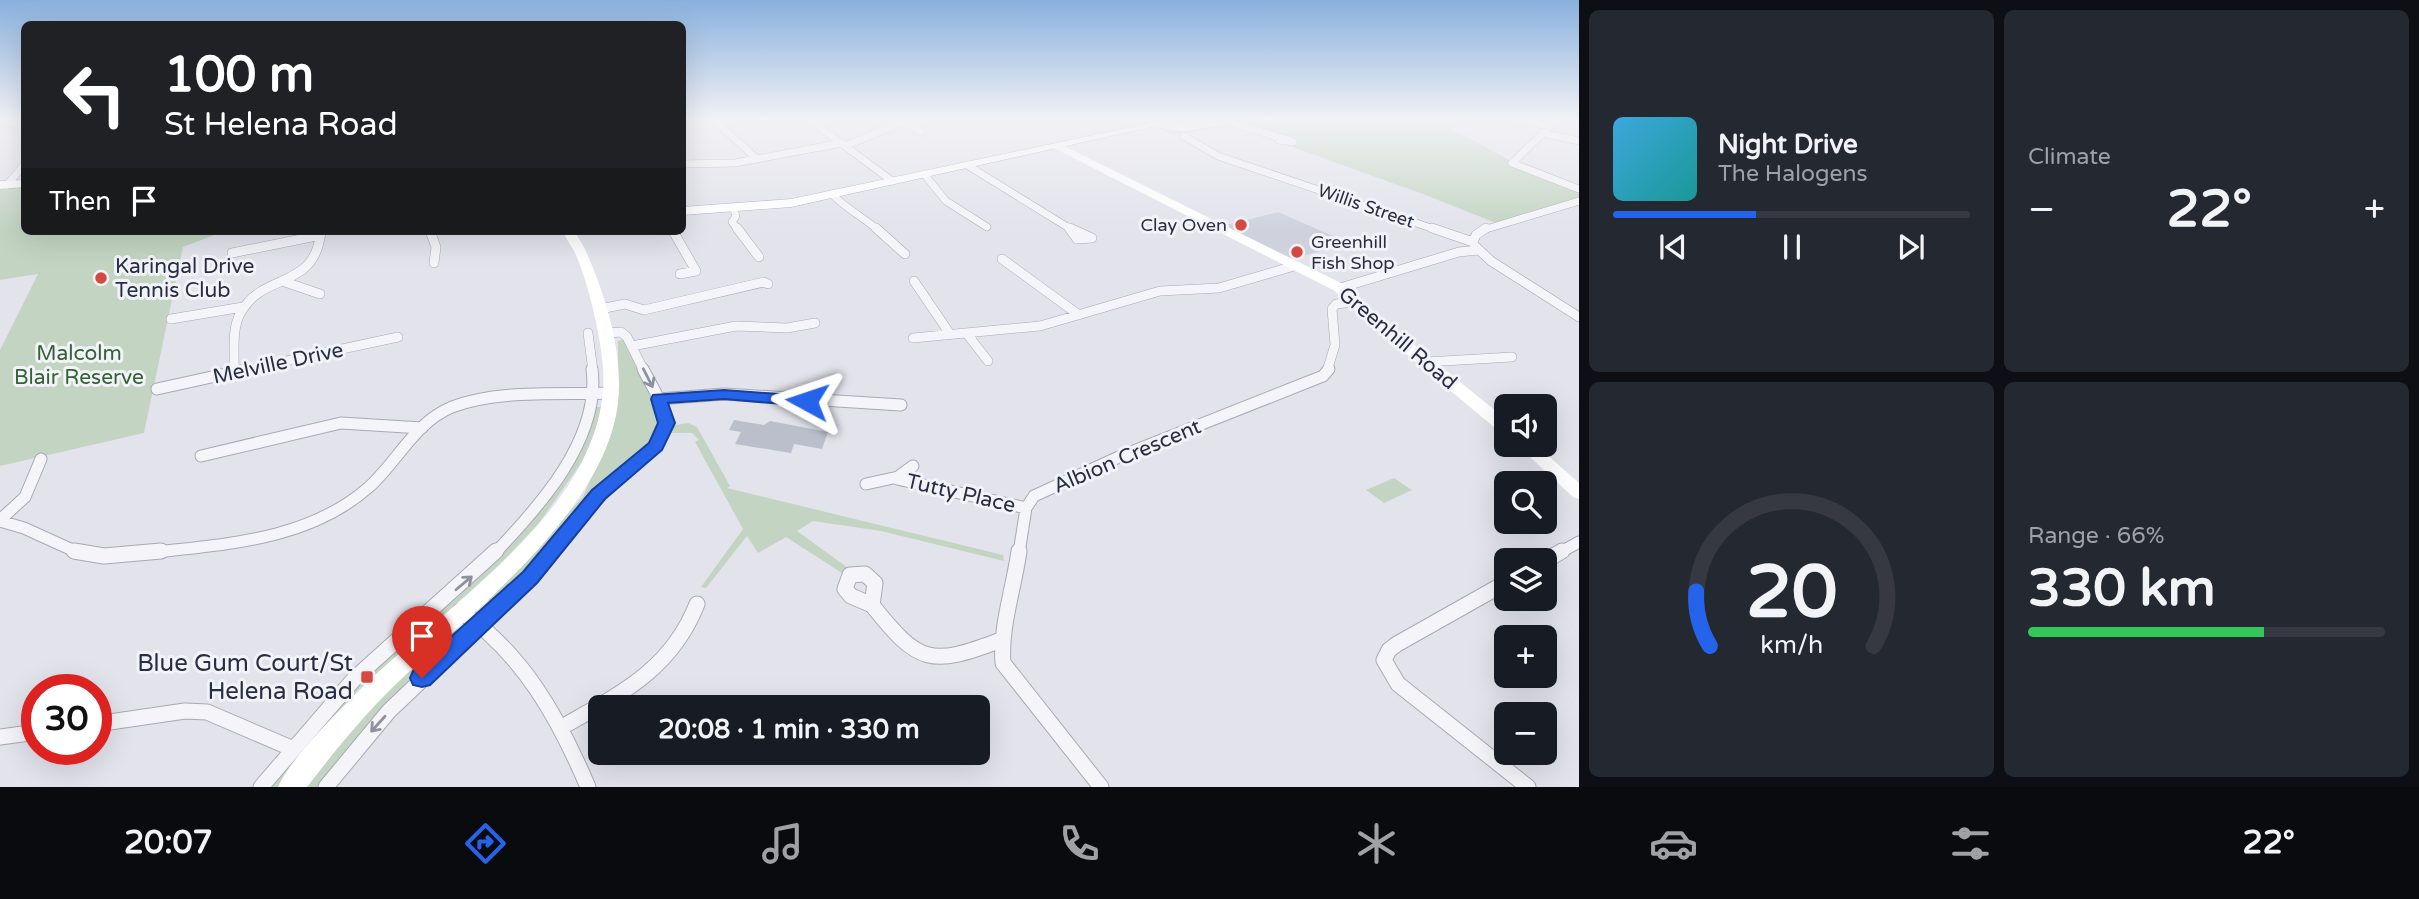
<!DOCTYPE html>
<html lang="en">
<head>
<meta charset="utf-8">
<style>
	body { margin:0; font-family:"Varela Round",sans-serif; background:#242831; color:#f1f3f6; height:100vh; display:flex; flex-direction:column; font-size:26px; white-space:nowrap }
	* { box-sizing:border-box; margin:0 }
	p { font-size:23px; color:#9ea1a6 }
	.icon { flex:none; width:38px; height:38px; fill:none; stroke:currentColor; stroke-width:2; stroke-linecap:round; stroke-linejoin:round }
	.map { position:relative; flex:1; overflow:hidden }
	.panel { display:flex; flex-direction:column; gap:10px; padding:10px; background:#0d0f14; width:840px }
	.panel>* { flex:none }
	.banner { position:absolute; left:21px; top:21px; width:665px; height:214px; border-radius:10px; box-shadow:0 7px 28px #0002; background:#202124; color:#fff; overflow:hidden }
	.fabs { position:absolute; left:1494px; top:394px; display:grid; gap:14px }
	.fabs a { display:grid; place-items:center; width:63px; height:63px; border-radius:10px; background:#171b24; box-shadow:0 7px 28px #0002; font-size:35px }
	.speed { position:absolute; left:21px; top:674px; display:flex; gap:14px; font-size:35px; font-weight:700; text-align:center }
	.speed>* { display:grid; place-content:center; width:91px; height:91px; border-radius:50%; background:#171b24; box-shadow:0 7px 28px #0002; line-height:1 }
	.speed .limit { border:10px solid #d22; background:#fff; color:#111 }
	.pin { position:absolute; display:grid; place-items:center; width:60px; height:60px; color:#fff; margin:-72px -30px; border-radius:50% 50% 50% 0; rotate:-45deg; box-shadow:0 0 7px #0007 }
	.pin .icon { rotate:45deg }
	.me { position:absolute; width:77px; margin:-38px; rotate:275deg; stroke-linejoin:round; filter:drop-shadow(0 0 5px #0008) }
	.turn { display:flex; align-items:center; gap:24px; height:147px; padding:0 28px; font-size:32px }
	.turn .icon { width:91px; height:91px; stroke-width:2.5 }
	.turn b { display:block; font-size:49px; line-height:60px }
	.then { display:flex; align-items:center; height:66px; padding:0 28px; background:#0003; gap:14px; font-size:26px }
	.big { font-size:52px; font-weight:800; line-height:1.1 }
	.panel .widget { flex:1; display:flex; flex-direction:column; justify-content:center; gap:10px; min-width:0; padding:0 24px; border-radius:10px; background:#242831 }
	.panel .dial { align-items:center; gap:0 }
	.dial svg { height:182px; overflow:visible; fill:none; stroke:#363941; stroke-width:7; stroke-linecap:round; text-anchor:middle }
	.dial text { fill:#f1f3f6; stroke:none }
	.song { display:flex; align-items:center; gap:21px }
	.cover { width:84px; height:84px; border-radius:10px; background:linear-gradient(135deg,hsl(200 70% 55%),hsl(180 70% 35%)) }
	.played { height:7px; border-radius:4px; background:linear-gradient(90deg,#2563eb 40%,#363941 40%) }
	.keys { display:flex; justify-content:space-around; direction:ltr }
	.heat { display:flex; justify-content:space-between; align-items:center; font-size:38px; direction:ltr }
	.charge { height:10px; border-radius:5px; background:linear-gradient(90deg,#34c759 66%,#363941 0) }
	.panel .tiles { flex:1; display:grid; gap:10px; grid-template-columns:repeat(2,1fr) }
	.trip { position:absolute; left:588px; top:695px; width:402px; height:70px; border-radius:10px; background:#171b24; box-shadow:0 7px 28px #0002; font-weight:800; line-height:70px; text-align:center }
	.dock { display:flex; height:112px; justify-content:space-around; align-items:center; background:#090b0e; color:#9ea1a6 }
	.dock .icon { width:49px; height:49px }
	.dock .selected { color:#2563eb }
	.dock b { font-size:32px; color:#f1f3f6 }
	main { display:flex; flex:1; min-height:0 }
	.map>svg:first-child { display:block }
	.built { fill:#cfd2dd }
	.green { fill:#c3d5c2 }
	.building { fill:#bbbecb }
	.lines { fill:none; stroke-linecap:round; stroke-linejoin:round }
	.street-far3-casing { stroke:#a7a9b5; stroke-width:8 }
	.street-far2-casing { stroke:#a7a9b5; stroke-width:10 }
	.street-far1-casing { stroke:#a7a9b5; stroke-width:13 }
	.street-casing { stroke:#a7a9b5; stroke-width:17 }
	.primary-casing { stroke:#a0a5b7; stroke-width:1 }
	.street-far3 { stroke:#f5f5f9; stroke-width:7 }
	.street-far2 { stroke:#f5f5f9; stroke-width:9 }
	.street-far1 { stroke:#f5f5f9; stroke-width:11 }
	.street { stroke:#f5f5f9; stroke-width:15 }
	.secondary { fill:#fff; fill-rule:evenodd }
	.primary { fill:#fff; fill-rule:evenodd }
	.oneway { stroke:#8f919e }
	.route { fill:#2563eb; stroke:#184099; stroke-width:2 }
	.poi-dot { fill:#d44a42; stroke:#f1f3f8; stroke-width:2.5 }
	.labels { text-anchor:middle; stroke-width:6; stroke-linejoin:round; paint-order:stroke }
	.far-street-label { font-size:18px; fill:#292d43; stroke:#f1f3f8 }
	.far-poi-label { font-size:18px; fill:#292d43; stroke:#f1f3f8; text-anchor:end }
	.poi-label { font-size:21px; fill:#292d43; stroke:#f1f3f8; text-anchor:start }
	.street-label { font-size:21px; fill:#292d43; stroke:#f1f3f8 }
	.park-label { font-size:21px; fill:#366036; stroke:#f1f3f8 }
	.near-poi-label { font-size:24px; fill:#292d43; stroke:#f1f3f8; text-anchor:end }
</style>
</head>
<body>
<main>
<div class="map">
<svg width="1579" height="787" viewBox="0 0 1579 787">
	<rect width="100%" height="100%" fill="#e2e3eb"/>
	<path class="built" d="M1278,212L1349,243L1289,260L1223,226Z"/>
	<path class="green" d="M1222,120L1257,123L1259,121L1254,120H1436L1509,160L1508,163L1513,166L1579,190V199L1496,223L1423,194L1231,125L1174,135L1154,127L1223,122L1274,133L1243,122Z
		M24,187V231H225L183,247L144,433L0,466V350L38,274L0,280V188Z
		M623,340L660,410V432L555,543L491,605L488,601L492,591L583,497L615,420L618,396V341Z
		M594,407H601L597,426L584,459L539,523L500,564L394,661L358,690L281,787H268L347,694L486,570L534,518Z
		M688,423L697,427L730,486L727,488L1003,555L1004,561L881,531L813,521L797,531L848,568L842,573L786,537L758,553L747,536L706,588L701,587L743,529L695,442L699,440L692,433H669L671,426Z
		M1394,478L1412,490L1384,503L1366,490Z
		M456,627L460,634L373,720L318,787H303L389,688Z"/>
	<path class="building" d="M734,420L764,425L770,421L828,432L822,449L794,444L791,453L735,444L741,432L729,430Z"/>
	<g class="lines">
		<g class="street-far3-casing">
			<path id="street-far3" d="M1,120L24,127
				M714,120L757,159
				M810,120L892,181
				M1520,120L1550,126
				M1557,120L1512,163L1579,189
				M1156,124L1183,128L1228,121L1280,138
				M1543,133L1579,141
				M1184,136L1218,156L1437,230
				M1283,138L1293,142L1279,140Z
				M845,146L905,121L921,132
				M682,164L735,163L842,143
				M967,165L1069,228
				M924,174L946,201L987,227
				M7,185L24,165
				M832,194C845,208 863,217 878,230
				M734,209L736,216L732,222L738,230
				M1069,228L1075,230
				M1483,230L1579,201"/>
		</g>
		<g class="street-far2-casing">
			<path id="street-far2" d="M737,228L759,257
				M876,228L905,254
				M1069,228L1077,239L1092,238L1070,228
				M1432,228L1473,242
				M430,231L436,247L434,263
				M673,231L696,271L680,274
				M1473,242L1476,235L1486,228
				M1475,246L1491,261L1579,317
				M232,253L321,235
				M1002,259L1079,315
				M282,281L320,294
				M914,281L950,334
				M1340,288L1459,252L1478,250
				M600,309L625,304L644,310L764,282L768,284
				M171,319L243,307
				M588,333L593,371
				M607,333L621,332L627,337L644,371
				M967,334L988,361
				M913,338L1040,326L1160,291L1219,288L1294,266
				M632,346L736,326L787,328L815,323
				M1426,362L1512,357
				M234,371C235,352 231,329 241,312C264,271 315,291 321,231
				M240,371L398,337
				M1327,371L1335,345L1332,309L1336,304L1353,302"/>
		</g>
		<g class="street-far1-casing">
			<path id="street-far1" d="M234,373V369
				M157,389L248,369
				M659,399L724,394L901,405
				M201,456L341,423L422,428
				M897,479L1026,508
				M866,484L898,477L913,466
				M0,520L25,497L41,459
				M0,521L24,528L79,553
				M148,553C224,544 308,541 369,487C397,462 415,422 452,407C498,389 562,395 611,393
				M495,553C539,507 601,439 592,369
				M550,553L599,494L660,440C673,414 655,393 643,369
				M1019,553L1026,508L1034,496L1121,456L1323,376L1329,369
				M1559,553L1579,542"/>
		</g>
		<g class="street-casing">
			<path id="street" d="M74,551L104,556L161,551
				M1019,551C1014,588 1000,627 1003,663L1101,787
				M1545,561L1562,551
				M865,574L875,583L872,605L851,596L845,589L850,575Z
				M1507,582L1397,644L1389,650L1384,660L1398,684L1528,787
				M872,605C919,664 930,667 1001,640
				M460,611C523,653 559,719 588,787
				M96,724L185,711L207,712L291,748
				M562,727C620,694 671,670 697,604
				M0,737L37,732
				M261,787L355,678L496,551
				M326,787L389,711L530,577L551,551"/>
		</g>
		<g class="primary-casing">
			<path id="primary" d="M1165,120H1183L791,207L682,215V207L791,199Z
				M0,181L24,180V187L0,189Z"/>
		</g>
		<use href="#street-far3" class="street-far3"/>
		<use href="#street-far2" class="street-far2"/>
		<use href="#street-far1" class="street-far1"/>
		<use href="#street" class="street"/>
		<path class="secondary" d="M1139,120H1151L1161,124L1156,127Z
			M1054,144H1060L1345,285L1358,299L1507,420V434L1501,433L1348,305L1335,291L1054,148Z
			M563,231H575C578,238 582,243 585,249C604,292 620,342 619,388C617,505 471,612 394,686C362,717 334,752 307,787H278C291,757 336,714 360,690C445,604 613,504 603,367C601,337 587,276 573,249C569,243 566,238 563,231Z
			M1516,444H1535L1579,483V499L1573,497Z"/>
		<use href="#primary" class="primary"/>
	</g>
	<defs><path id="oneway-shaft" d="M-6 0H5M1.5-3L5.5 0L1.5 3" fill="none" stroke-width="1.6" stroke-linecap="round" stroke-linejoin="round" transform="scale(1.75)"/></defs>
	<g class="oneway">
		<use href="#oneway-shaft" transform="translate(648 378) rotate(63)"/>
		<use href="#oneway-shaft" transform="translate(464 583) rotate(-40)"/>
		<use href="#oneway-shaft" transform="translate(378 724) rotate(132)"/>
	</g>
	<linearGradient id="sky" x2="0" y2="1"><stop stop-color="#89b0dd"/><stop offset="0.52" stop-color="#f2f2f6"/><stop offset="1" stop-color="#f2f2f6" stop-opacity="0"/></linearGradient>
	<rect width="1579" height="230" fill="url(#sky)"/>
	<path class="route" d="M724,390L807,396L815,401L807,406L724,399L668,403L675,423L662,450L605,499L537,583L430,685L422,687L413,685L410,678L413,671L523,572L592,490L649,443L658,423L651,399L653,395Z"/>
	<g class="poi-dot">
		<circle cx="1241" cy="225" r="7"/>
		<circle cx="1297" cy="252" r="7"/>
		<circle cx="101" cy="278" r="7"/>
		<rect x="360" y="670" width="14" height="14" rx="3.5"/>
	</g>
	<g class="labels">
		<g class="far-street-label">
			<text transform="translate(1366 206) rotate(19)" y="6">Willis Street</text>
		</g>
		<g class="far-poi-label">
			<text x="1227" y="231">Clay Oven</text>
			<text x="1311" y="248" text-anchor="start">Greenhill<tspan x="1311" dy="21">Fish Shop</tspan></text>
		</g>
		<g class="poi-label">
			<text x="115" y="273">Karingal Drive<tspan x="115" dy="24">Tennis Club</tspan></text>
		</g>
		<g class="street-label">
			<text transform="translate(1398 338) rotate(40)" y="7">Greenhill Road</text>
			<text transform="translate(278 363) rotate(-12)" y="7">Melville Drive</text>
			<text transform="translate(1127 456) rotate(-23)" y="7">Albion Crescent</text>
			<text transform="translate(961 493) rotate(13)" y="7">Tutty Place</text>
		</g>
		<g class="park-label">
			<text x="79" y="360">Malcolm<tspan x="79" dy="24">Blair Reserve</tspan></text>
		</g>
		<g class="near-poi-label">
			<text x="353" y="671">Blue Gum Court/St<tspan x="353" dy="28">Helena Road</tspan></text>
		</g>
	</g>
</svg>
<div class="fabs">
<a><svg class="icon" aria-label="sound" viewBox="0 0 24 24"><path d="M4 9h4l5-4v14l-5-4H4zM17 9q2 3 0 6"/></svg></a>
<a><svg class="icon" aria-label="search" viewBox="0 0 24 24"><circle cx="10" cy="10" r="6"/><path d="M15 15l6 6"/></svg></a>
<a><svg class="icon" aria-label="layers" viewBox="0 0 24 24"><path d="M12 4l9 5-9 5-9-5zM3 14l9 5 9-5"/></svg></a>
<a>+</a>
<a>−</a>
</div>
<div class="speed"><div class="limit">30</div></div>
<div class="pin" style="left:422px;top:678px;background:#d93025"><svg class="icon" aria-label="arrive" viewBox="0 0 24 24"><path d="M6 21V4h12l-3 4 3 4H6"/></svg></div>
<svg class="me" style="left:807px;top:401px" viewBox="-20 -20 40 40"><path d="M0-17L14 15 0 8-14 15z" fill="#2563eb" stroke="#fff" stroke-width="4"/></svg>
<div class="trip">20:08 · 1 min · 330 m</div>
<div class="banner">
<div class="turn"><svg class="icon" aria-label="left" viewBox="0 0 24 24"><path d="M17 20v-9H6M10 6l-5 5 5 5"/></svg><div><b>100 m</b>St Helena Road</div></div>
<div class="then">Then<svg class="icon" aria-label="arrive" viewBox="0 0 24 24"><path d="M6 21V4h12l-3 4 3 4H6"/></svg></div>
</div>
</div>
<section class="panel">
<div class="tiles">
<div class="widget">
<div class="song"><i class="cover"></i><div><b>Night Drive</b><p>The Halogens</p></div></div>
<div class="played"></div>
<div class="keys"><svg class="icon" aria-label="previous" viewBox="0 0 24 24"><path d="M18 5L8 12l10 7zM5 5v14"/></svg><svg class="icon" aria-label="pause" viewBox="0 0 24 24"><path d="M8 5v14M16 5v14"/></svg><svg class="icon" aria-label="next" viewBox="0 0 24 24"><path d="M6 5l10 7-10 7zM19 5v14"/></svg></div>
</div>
<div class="widget"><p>Climate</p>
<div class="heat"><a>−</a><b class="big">22°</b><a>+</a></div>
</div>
<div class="widget dial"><svg viewBox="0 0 100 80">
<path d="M14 69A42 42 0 1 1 86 69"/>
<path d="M14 69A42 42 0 0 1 8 45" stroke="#2563eb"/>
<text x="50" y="56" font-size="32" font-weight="700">20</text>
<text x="50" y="72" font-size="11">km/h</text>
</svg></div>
<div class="widget"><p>Range · 66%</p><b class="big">330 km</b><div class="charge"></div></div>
</div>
</section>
</main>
<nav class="dock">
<b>20:07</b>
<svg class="icon selected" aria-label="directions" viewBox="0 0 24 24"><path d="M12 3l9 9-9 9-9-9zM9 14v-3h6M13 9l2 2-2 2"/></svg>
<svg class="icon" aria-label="music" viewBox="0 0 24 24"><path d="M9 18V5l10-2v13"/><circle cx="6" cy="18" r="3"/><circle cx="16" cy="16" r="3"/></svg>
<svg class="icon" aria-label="phone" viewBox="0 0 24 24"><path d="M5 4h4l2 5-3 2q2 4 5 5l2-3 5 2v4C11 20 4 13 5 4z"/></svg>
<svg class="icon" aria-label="climate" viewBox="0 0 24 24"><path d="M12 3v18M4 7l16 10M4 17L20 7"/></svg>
<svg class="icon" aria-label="car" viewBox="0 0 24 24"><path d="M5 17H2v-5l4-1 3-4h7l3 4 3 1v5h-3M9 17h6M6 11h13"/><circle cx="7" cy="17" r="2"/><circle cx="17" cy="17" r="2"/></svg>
<svg class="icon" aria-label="filters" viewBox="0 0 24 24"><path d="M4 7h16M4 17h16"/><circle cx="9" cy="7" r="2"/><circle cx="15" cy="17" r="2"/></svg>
<b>22°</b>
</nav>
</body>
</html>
